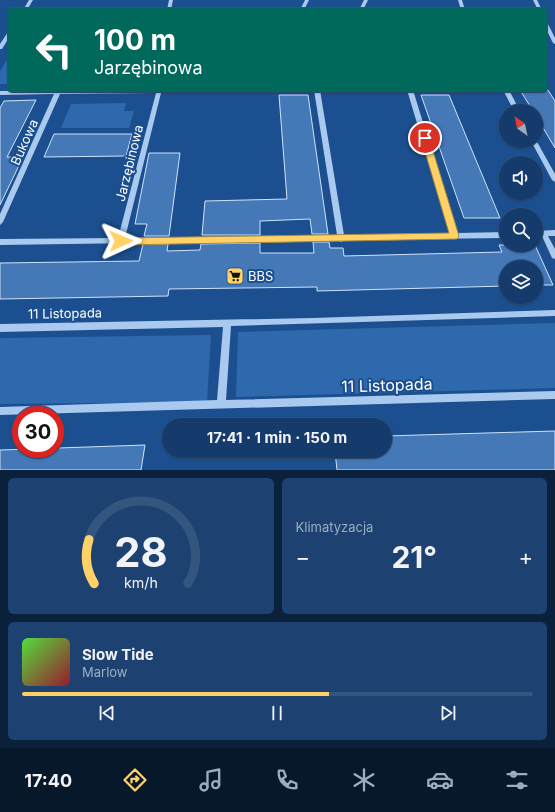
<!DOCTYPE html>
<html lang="pl">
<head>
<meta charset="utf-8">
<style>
	body { margin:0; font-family:Inter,sans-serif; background:#1d4271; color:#f1f3f6; height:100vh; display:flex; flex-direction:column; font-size:15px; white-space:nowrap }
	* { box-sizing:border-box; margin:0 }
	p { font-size:13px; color:#9dadc1 }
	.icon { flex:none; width:22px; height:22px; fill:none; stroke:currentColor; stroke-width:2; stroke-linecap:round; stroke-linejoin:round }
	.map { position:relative; height:470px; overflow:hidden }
	.details { display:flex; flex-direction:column; gap:8px; padding:8px; background:#0b203b; flex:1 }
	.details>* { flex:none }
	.hud { position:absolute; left:8px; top:8px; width:539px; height:84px; border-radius:4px; box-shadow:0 1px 3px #0004,0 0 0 1px #33557e; background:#00695c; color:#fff; overflow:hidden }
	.needle { width:26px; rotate:327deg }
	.tools { position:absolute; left:499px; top:104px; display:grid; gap:8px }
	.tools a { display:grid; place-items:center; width:44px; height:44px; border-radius:50%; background:#143b6b; box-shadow:0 1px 3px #0004,0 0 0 1px #33557e; font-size:20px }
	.speed { position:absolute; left:12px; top:406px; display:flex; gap:8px; font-size:20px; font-weight:700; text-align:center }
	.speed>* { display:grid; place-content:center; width:52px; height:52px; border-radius:50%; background:#143b6b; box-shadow:0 1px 3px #0004,0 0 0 1px #33557e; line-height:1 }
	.speed .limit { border:6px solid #d22; background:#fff; color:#111 }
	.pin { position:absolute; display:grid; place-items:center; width:34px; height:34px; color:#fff; margin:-17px; border:2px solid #fff; border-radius:50%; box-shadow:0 1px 4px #0007 }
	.me { position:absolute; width:44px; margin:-22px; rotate:89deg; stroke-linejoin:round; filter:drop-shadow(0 0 3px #0008) }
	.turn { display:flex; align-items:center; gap:14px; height:84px; padding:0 20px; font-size:18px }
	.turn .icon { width:52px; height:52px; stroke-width:2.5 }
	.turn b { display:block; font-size:28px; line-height:34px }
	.big { font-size:30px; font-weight:700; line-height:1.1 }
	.details .card { flex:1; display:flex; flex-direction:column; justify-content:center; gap:6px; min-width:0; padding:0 14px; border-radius:6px; background:#1d4271 }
	.details .dial { align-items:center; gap:0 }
	.dial svg { height:104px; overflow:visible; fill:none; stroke:#33557e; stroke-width:7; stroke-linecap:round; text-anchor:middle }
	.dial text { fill:#f1f3f6; stroke:none }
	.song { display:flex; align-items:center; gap:12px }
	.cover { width:48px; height:48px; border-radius:6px; background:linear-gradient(135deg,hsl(110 70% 55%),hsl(350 70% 35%)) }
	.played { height:4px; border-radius:2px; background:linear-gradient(90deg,#ffd166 60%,#33557e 60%) }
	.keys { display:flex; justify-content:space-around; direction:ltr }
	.heat { display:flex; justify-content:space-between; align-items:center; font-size:22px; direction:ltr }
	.details .tiles { flex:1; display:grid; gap:8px; grid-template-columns:1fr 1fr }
	.card:last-child { grid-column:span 2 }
	.trip { position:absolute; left:162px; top:418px; width:230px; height:40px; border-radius:20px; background:#143b6b; box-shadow:0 1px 3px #0004,0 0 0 1px #33557e; font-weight:700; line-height:40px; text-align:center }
	.tabs { display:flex; height:64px; justify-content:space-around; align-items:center; background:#08182b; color:#9dadc1 }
	.tabs .icon { width:28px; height:28px }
	.tabs .active { color:#ffd166 }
	.tabs b { font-size:18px; color:#f1f3f6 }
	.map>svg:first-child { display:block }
	.green { fill:#2e69ad }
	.building { fill:#4478b7; stroke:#cfe3fa }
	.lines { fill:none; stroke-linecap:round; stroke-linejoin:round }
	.minor { fill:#a9c9ee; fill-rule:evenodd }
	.route { fill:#ffd166; stroke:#a68842 }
	.labels { text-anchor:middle; stroke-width:4; stroke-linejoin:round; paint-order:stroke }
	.street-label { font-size:13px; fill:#fff; stroke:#1b4f8f }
	.poi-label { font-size:13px; fill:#fff; stroke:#1b4f8f; text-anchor:start }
	.near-street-label { font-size:16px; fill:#fff; stroke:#1b4f8f }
</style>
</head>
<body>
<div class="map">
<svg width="555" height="470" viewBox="0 0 555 470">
	<rect width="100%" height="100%" fill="#1b4f8f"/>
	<path class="green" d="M10,55V84H0V71Z
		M126,103L124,111H134L129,128H61L71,104Z
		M555,323V388L236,397L238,332Z
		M211,335L207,402L0,404V338Z"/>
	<path class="building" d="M520,90H548L555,101V148L536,116V111H533Z
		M279,95H308L328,234H312L310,219L260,221V235H202L205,201L287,199Z
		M421,95H449L500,218H464Z
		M36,100L7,157H23L0,205V108L4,101Z
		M54,134H132L126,156L44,157Z
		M149,153H180L169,236H144L147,224H135Z
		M313,242H329L330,248H343L344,256L502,252L499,245H535L553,285H536V267H506V286L317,291V287L169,289L168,296L0,299V263L139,261L143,244H168L167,251L200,250L201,244L260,243V253H314Z
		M555,431V470H337L335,451H385V436Z
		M145,445L141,470H0V450Z"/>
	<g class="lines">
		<path class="minor" d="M29,0H33L27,10H23Z
			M169,0H173L171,10H167Z
			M305,0H309L304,10H300Z
			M364,0H368L363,10H359Z
			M458,0H462L465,10H461Z
			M533,0H537L542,10H538Z
			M545,21L547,22L555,38V44L553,43L545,27Z
			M8,32H10V36L2,49H0V44Z
			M122,90H263L260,92L161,93L125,238L337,235L314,90H320L344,235L450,233L407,90H413L457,233L506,232V238L344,240L341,242L338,240L0,245V239L118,238L156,93L60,94L3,222L0,225V214L54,94L0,95V91Z
			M503,90H509L520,111H514Z
			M536,140L555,174V182L552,180L531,141H536Z
			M555,230V236H548L555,249V259L552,258L542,236L536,237V231Z
			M555,310V316L231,326L226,400L555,391V399L0,415V407L217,400L223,327L0,332V324L313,318Z"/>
	</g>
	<path class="route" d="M425,136L429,138L459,236L457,239L121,245L117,241L121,238L449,233L421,138Z"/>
	<defs>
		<g id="supermarket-square" transform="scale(0.9)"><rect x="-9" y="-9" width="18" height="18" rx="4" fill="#ffd166" stroke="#1b4f8f"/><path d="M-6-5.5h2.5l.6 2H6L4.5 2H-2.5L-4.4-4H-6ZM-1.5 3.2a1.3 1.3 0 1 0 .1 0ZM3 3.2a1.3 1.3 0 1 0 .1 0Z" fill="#111"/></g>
	</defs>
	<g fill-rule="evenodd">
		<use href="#supermarket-square" x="235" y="276"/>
	</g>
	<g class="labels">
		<g class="street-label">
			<text transform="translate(24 142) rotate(-66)" y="5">Bukowa</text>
			<text transform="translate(129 163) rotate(-76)" y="5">Jarzębinowa</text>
			<text transform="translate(65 313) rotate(-1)" y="5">11 Listopada</text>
		</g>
		<g class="poi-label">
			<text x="248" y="281">BBS</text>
		</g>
		<g class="near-street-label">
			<text transform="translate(387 385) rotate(-2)" y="6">11 Listopada</text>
		</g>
	</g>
</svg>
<div class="tools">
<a><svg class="needle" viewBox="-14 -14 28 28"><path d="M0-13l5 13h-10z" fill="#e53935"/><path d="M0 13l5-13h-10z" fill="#9dadc1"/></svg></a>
<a><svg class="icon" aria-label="sound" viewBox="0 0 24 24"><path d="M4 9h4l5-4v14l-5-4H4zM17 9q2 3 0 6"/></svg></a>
<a><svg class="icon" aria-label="search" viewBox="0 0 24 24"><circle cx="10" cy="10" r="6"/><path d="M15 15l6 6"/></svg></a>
<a><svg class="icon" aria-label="layers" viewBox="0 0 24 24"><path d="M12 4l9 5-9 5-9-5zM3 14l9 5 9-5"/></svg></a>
</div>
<div class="speed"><div class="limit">30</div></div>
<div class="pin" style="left:425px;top:138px;background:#d93025"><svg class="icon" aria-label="arrive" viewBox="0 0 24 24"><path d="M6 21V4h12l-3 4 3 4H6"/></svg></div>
<svg class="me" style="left:121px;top:241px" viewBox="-20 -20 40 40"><path d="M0-17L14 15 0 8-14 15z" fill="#ffd166" stroke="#fff" stroke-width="4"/></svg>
<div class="trip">17:41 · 1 min · 150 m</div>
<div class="hud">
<div class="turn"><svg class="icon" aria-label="left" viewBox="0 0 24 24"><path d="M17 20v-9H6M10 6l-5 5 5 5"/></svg><div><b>100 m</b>Jarzębinowa</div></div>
</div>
</div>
<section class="details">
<div class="tiles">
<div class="card dial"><svg viewBox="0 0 100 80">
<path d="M14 69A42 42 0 1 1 86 69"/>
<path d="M14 69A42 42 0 0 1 10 35" stroke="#ffd166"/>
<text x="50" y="56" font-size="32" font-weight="700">28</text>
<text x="50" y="72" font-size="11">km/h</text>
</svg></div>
<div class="card"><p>Klimatyzacja</p>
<div class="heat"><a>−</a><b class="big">21°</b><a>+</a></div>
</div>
<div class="card">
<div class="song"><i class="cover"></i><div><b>Slow Tide</b><p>Marlow</p></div></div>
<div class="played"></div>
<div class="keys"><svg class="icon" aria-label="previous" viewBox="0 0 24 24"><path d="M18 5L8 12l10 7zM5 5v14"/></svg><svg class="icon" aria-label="pause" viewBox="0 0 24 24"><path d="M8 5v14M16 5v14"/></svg><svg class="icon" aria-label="next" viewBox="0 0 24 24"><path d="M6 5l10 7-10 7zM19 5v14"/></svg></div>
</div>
</div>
</section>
<nav class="tabs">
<b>17:40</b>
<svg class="icon active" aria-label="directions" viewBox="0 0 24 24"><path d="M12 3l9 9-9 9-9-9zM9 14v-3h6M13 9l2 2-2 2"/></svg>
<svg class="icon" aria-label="music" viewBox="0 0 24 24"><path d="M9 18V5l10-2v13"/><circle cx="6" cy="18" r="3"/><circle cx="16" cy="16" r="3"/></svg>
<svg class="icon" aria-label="phone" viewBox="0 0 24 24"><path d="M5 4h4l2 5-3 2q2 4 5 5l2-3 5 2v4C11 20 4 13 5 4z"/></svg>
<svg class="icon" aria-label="climate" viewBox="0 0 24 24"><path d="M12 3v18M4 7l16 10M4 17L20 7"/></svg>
<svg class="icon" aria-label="car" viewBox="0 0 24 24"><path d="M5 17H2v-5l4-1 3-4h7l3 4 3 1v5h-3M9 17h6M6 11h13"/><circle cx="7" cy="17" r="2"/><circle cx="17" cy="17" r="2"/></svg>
<svg class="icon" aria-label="filters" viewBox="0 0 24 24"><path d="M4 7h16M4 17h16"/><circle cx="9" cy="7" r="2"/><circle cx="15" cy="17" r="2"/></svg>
</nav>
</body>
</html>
